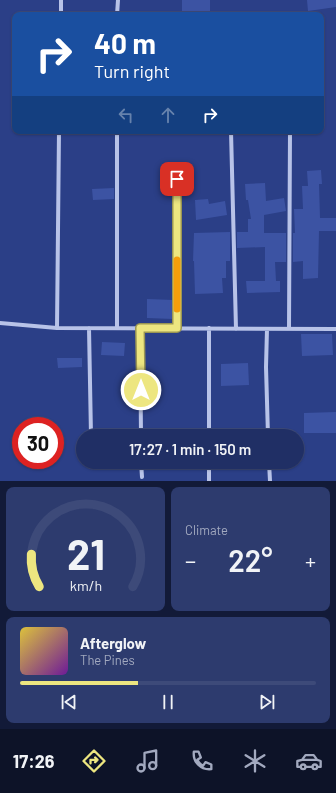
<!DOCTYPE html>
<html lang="en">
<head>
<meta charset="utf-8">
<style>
	body { margin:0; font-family:Barlow,sans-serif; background:#2d3b6e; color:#f1f3f6; height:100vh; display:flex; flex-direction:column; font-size:15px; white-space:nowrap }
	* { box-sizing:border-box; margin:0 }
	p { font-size:13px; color:#a2a9bf }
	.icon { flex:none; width:22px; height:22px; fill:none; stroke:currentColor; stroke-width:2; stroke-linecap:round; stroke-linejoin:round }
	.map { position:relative; height:481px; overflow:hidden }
	.panel { display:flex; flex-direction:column; gap:6px; padding:6px; background:#121a38; flex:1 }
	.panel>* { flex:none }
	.guide { position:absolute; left:12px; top:12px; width:312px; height:122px; border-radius:8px; box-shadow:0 1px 3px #0004,0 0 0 1px #3d4a79; background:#1a4fa0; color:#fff; overflow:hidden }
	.speed { position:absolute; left:12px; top:417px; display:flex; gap:8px; font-size:20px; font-weight:700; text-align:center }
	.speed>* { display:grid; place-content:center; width:52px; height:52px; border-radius:50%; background:#202f65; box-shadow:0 1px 3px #0004,0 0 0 1px #3d4a79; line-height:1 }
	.speed .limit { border:6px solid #d22; background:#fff; color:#111 }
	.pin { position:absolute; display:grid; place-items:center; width:34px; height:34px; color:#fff; margin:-17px; border-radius:8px; box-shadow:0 2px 6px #0006 }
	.me { position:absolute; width:44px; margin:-22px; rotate:0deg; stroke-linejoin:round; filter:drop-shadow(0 0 3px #0008) }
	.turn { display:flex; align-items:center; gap:14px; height:84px; padding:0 16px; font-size:18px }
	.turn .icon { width:52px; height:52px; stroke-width:2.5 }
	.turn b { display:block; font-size:28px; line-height:34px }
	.lanes { display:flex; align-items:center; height:38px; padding:0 16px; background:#0003; justify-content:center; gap:20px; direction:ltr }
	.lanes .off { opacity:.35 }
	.big { font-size:30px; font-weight:600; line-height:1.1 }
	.panel .card { flex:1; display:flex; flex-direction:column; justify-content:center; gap:6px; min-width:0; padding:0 14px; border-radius:8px; background:#2d3b6e }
	.panel .dial { align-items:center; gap:0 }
	.dial svg { height:104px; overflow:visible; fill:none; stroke:#3d4a79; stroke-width:7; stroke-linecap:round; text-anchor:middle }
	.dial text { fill:#f1f3f6; stroke:none }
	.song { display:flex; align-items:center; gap:12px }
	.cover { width:48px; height:48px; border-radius:6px; background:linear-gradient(135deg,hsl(50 70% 55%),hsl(280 70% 35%)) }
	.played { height:4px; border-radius:2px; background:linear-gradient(90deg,#ede680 40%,#3d4a79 40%) }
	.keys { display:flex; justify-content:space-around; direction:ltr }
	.heat { display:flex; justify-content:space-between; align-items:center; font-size:22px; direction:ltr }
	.panel .tiles { flex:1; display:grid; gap:6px; grid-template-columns:1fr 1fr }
	.card:last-child { grid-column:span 2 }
	.trip { position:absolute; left:76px; top:429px; width:228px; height:40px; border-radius:20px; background:#202f65; box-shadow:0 1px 3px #0004,0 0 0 1px #3d4a79; font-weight:600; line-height:40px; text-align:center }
	.tabs { display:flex; height:64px; justify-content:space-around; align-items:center; background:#0d1328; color:#a2a9bf }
	.tabs .icon { width:28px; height:28px }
	.tabs .on { color:#ede680 }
	.tabs b { font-size:18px; color:#f1f3f6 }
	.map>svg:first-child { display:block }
	.building { fill:#3c53a3 }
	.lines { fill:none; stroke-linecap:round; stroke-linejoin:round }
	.minor { stroke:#b8c3e8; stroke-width:4 }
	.route-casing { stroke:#9a9653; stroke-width:10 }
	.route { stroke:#ede680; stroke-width:7 }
	.slow { stroke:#f59e0b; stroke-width:7 }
</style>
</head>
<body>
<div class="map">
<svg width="336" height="481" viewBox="0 0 336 481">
	<rect width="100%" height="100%" fill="#2b3f87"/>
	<path class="building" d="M182,0H210V13H182Z
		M307,0H336V7L308,11Z
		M321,170L322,184H319L320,218H336V231H319L318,278L303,279V261L293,262V233H295L294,209H303L302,186H308L307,171Z
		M265,183L266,201L284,198L286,211L264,215V233H286V262H275L276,281H280V292L247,293L246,281H265V247L237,248V232H248V219H251L248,200H246L245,184Z
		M114,188V199L93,200L92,189Z
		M208,199L209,204L225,201L227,215L196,220L195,200Z
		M230,232V261H226V278H222L223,293L195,294L194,261H193L194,233Z
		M147,299L173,300V319L147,318Z
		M301,334H332L333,355L302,356Z
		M102,342L125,343L124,356L101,355Z
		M57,358H82V367L58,368Z
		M248,363L249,385L221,386V364Z
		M336,412V433H304V413Z"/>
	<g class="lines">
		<path class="minor" d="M61,15V0
			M117,15L118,0
			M231,131L236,329
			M177,179V328
			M0,323L57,328L336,329
			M57,328L59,131
			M89,328L91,436
			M117,328V131
			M140,328L141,436
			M267,329L266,367L268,436
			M289,329L290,131
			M209,436V328
			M91,462V467
			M141,462L142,477
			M269,462L270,481
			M209,481V462"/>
	</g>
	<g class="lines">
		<g class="route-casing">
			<path id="route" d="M141,390L140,328H177V179"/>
		</g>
		<use href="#route" class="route"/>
		<path class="slow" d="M177,260V309"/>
	</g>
</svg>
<div class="speed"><div class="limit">30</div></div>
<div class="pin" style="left:177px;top:179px;background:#d93025"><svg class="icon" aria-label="arrive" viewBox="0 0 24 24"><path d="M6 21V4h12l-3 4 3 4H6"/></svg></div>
<svg class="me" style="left:141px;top:390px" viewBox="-20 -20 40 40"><circle r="17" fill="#ede680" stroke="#fff" stroke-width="3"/><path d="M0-11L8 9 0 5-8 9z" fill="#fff"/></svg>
<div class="trip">17:27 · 1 min · 150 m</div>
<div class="guide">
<div class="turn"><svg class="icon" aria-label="right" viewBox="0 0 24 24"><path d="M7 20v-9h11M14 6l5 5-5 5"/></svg><div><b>40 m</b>Turn right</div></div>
<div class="lanes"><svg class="icon off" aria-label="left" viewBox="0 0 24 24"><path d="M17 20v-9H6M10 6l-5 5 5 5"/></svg><svg class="icon off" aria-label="ahead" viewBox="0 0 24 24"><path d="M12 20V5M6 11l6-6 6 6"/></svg><svg class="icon" aria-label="right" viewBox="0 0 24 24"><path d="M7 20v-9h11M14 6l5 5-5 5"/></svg></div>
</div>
</div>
<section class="panel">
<div class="tiles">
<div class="card dial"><svg viewBox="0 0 100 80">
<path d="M14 69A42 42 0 1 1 86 69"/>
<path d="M14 69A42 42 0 0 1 8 44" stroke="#ede680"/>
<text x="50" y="56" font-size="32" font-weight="700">21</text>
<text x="50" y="72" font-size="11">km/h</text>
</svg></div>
<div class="card"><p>Climate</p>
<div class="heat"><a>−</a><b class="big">22°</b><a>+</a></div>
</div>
<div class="card">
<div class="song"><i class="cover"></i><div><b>Afterglow</b><p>The Pines</p></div></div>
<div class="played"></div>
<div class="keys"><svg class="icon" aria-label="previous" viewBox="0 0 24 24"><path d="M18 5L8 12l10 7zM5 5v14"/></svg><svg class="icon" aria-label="pause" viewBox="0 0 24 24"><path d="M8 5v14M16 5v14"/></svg><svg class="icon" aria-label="next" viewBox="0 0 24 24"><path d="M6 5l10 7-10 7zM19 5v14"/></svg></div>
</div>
</div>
</section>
<nav class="tabs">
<b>17:26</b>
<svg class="icon on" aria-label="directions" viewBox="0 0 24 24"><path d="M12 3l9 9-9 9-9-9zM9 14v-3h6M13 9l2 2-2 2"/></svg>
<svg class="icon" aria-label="music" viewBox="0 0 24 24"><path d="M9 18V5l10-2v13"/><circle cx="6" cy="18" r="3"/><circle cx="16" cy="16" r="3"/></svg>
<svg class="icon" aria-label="phone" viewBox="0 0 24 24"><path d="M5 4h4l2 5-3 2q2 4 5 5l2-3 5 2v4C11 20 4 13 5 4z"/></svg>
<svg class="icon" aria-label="climate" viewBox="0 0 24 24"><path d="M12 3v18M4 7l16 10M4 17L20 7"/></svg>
<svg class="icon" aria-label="car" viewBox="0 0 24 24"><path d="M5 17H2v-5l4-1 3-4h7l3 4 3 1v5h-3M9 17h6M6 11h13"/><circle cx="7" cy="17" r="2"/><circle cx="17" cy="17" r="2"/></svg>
</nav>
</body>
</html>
